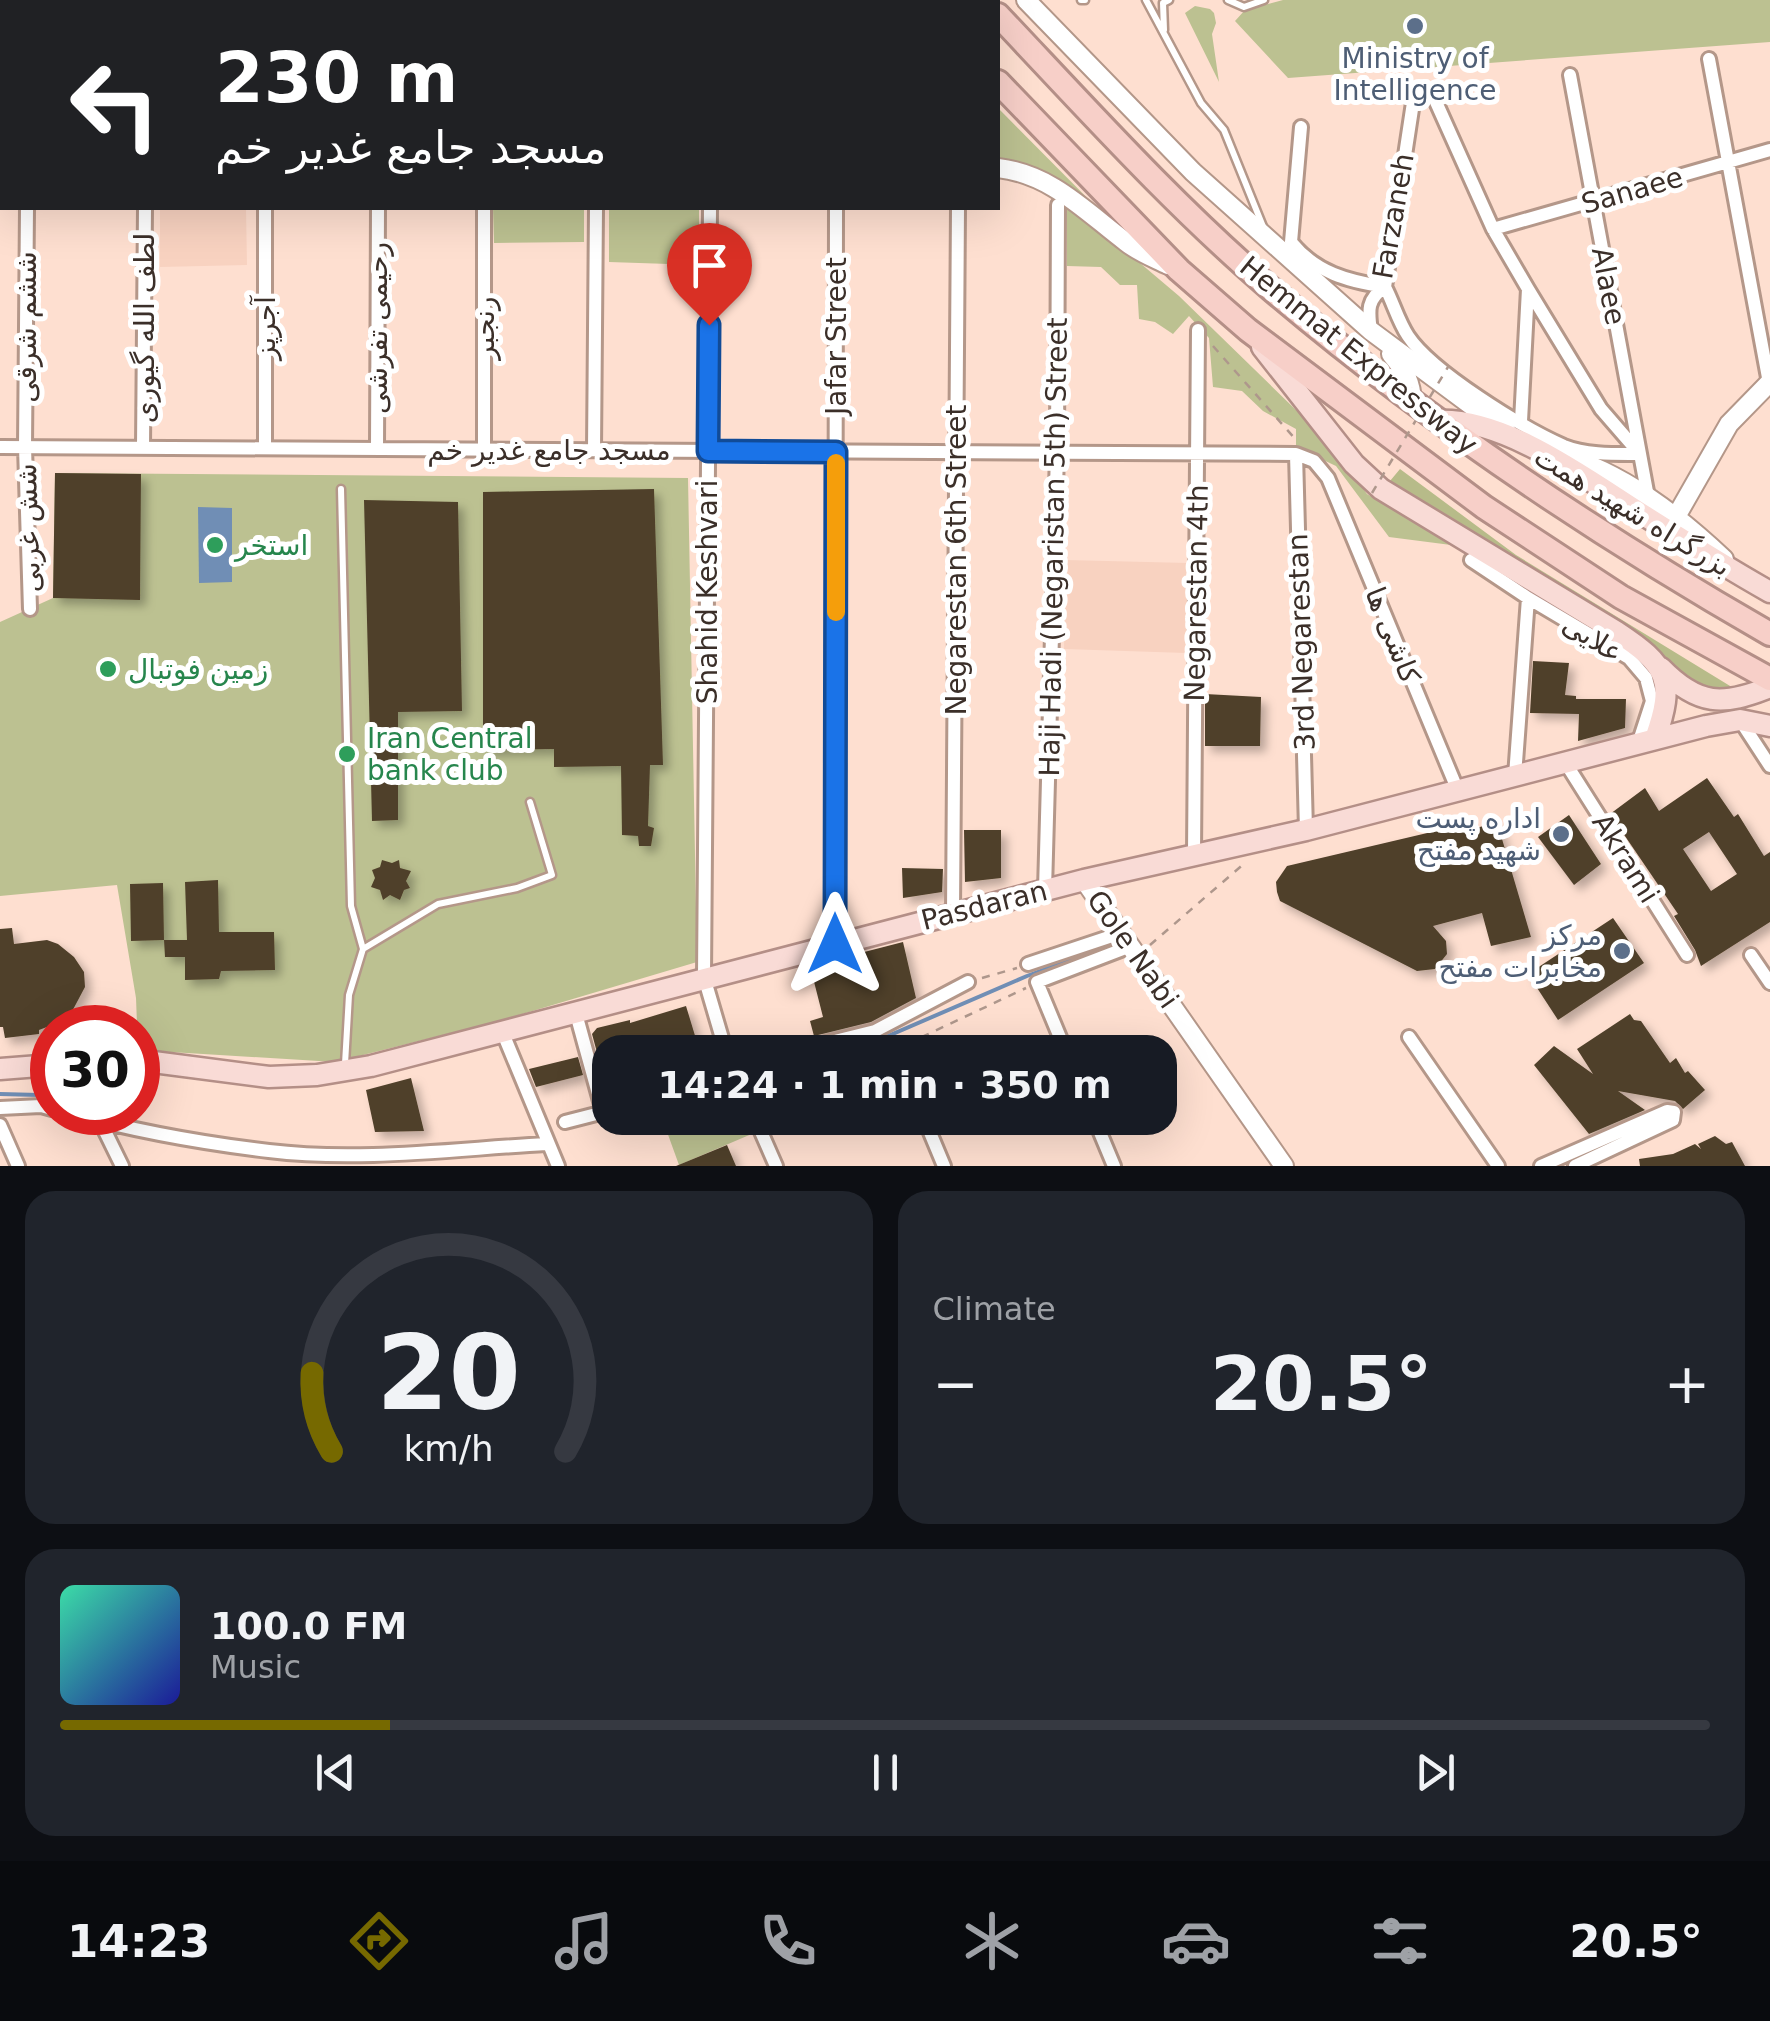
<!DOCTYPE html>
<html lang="en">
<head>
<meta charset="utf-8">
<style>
	body { margin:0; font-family:"DejaVu Sans",Vazirmatn,sans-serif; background:#20242c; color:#f1f3f6; height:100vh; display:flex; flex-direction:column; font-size:38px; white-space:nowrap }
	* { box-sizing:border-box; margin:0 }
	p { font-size:32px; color:#9ea1a6 }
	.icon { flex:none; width:55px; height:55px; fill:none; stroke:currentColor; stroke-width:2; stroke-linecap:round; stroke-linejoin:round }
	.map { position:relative; height:1166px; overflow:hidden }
	.panel { display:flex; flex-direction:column; gap:25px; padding:25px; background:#0d0f14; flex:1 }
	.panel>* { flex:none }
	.banner { position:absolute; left:0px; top:0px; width:1000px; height:210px; box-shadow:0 10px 40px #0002; background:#202124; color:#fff; overflow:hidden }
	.speed { position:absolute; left:30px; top:1005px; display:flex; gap:20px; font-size:50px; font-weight:700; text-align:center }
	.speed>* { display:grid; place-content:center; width:130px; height:130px; border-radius:50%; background:#171b24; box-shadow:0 10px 40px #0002; line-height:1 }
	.speed .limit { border:15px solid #d22; background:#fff; color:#111 }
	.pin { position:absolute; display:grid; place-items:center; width:85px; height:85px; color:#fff; margin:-102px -42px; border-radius:50% 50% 50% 0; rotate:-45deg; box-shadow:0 0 10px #0007 }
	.pin .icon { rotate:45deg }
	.me { position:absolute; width:110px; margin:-55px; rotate:0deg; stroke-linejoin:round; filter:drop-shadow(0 0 8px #0008) }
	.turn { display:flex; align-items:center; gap:35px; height:210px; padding:0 50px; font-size:45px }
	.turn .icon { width:130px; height:130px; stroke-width:2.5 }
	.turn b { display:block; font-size:70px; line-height:85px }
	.big { font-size:75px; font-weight:800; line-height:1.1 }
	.panel .tile { flex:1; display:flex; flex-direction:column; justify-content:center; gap:15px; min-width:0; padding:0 35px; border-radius:30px; background:#20242c }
	.panel .dial { align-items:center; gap:0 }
	.dial svg { height:260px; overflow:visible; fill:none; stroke:#363941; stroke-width:7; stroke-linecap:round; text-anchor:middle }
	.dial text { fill:#f1f3f6; stroke:none }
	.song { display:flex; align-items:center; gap:30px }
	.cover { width:120px; height:120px; border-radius:15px; background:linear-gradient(135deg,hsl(160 70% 55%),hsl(240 70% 35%)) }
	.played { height:10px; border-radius:5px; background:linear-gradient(90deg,#766900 20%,#363941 20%) }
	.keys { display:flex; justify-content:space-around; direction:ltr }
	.heat { display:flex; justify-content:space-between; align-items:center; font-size:55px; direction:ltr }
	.panel .tiles { flex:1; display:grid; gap:25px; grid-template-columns:1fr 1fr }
	.tile:last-child { grid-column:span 2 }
	.trip { position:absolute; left:592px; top:1035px; width:585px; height:100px; border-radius:30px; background:#171b24; box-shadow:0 10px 40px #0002; font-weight:800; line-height:100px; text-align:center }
	.menu { display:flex; height:160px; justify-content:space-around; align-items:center; background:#090b0e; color:#9ea1a6 }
	.menu .icon { width:70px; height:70px }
	.menu .selected { color:#766900 }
	.menu b { font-size:45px; color:#f1f3f6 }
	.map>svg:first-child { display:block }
	.built { fill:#f8d2c0 }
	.green { fill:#bcc191 }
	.forest { fill:#b7bb89 }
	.water { fill:#708eb5 }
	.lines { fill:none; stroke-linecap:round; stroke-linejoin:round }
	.stream { stroke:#708eb5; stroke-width:4 }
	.building { fill:#50402a; fill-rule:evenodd; filter:url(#shadow) }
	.service-casing { stroke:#b49789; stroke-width:11 }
	.minor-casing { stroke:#b49789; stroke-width:18 }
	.secondary-casing { stroke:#b49789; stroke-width:22 }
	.primary-casing { stroke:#b48f87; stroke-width:25 }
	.trunk-casing { stroke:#b48f87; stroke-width:28 }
	.path { stroke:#ae978c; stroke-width:2.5; stroke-dasharray:8 8; stroke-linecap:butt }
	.service { stroke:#fff; stroke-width:6 }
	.minor { stroke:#fff; stroke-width:12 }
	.secondary { stroke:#fff; stroke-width:18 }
	.primary { stroke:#f9dbd6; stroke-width:20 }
	.trunk { stroke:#f7cfc8; stroke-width:22 }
	.path-bridge { stroke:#ae978c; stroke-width:2.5; stroke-dasharray:8 8; stroke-linecap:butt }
	.route-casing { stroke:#114b97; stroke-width:25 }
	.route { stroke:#1a73e8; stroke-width:18 }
	.slow { stroke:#f59e0b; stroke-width:18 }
	.service-dot { fill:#5c6f8a; stroke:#fff; stroke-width:4 }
	.leisure-dot { fill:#2e9e5b; stroke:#fff; stroke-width:4 }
	.labels { text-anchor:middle; stroke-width:10; stroke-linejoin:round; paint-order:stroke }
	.service-label { font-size:28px; fill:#4e5e75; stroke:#fff; text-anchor:end }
	.street-label { font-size:28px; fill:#3b2f29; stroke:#fff }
	.leisure-label { font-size:28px; fill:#27864d; stroke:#fff; text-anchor:start }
</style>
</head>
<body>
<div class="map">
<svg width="1770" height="1166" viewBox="0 0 1770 1166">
	<defs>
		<filter id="shadow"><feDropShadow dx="6" dy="6" stdDeviation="5" flood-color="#0004"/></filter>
	</defs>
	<rect width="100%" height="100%" fill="#fedfd0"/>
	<path class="built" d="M160,208H246L247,265L160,267Z
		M1066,560L1188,563L1186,653L1064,649Z"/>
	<path class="green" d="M1283,0H1770V42L1288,78L1235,21L1245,10Z
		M1195,6L1210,9L1214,13L1216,23L1212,34L1219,82L1185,13Z
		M998,108L1120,231L1044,171L998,158Z
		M1067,207L1088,219L1179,296L1334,447L1367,494L1451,545L1389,537L1336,466L1296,447V429L1263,411L1242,391L1213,387L1209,338L1189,316L1173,334L1155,322L1139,319L1137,285H1120L1101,267L1067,266Z
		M493,208H584V242L494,243Z
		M609,208H699V265L609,262Z
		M55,473L688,478L697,962L499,1021L335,1062L138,1050L136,998L117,885L0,896V622L53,598Z
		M662,1118H747L754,1133L679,1165Z"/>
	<path class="forest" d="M1400,469L1516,555L1735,689L1702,690L1679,673L1655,648L1514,562L1390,481Z"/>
	<path class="water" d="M198,507L232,508V582L199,583Z"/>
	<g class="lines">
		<path class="stream" d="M851,1052L1027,976L1114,943
			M0,1094L39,1095L52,1099"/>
	</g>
	<path class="building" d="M55,473L141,474L140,600L53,598Z
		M654,489L663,765H650L648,826L654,828L651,846H639L638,836L622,835L621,766L554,767V749L483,750V492Z
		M364,500L458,502L462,711L398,712V820L372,821Z
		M1533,661L1569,663L1565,695L1576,696V699H1626L1625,728L1578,741L1579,714L1530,713Z
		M1205,694L1261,697L1260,746H1205Z
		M1707,778L1734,817L1738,814L1764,856L1770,852V922L1701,966L1695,950L1674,916L1678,914L1610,814L1645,788L1659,811ZM1709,832L1737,874L1711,891L1683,849Z
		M1569,815L1601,864L1574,885L1538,837Z
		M1497,822L1531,937L1491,946L1482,913L1433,926L1446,941L1447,954L1435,969L1417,971L1280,901L1277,892L1276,882L1287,866L1457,826L1459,833Z
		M964,830H1001V878L965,882Z
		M382,860L392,863L399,860L400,868L411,871L406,881L410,888L404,890L400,900L390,895L383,900L380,890L371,887L375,878L372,870L380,867Z
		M902,868L943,869L942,892L903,898Z
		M218,880L219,932H274L275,970L221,971L219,979L185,980V957H165L164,940H187L185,882Z
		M163,883L164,940L131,941L130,884Z
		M1613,918L1644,963L1558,1020L1528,974Z
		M12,928L14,944L47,940L58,944L74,957L84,972L85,987L68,1019L39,1030V1034L5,1038L3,1027H0V929Z
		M903,942L916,998L871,1022L814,1036L810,1021L823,1017L810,966Z
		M686,1006L700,1052H610V1100L592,1034L597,1028L630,1020V1023Z
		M1630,1014L1634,1020L1641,1021L1670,1063L1676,1058L1685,1073L1688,1071L1705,1090L1683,1109L1675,1101L1618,1091L1645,1110L1589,1134L1534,1065L1554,1046L1593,1074L1577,1049Z
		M578,1057L583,1075L536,1087L529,1069Z
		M411,1078L424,1131L375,1132L366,1090Z
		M1715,1136L1726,1144L1732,1142L1745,1166H1640L1639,1159L1673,1154L1695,1144L1701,1149L1698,1144Z
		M727,1145L736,1166H676Z"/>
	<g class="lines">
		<g class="service-casing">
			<path id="service" d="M1081,0H1085
				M1146,0L1201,103L1224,130L1264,229
				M1228,0L1244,7L1264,0
				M1164,30L1163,3L1169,0
				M341,489L351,906L363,949
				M345,1064L349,995L363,949L438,904L517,888L552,875L530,802"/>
		</g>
		<g class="minor-casing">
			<path id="minor" d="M595,0V2
				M710,0V2
				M29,2V0
				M145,2V0
				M265,2V0
				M379,2V0
				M485,2V0
				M836,2V0
				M1709,59L1769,383
				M1570,75L1648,497
				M1301,127L1291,242C1316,273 1348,281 1385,287C1393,302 1398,321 1408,336C1432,372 1523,428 1564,446C1586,455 1616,454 1640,454
				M27,208L25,447L30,609
				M265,208V448
				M710,208L704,977L726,1052
				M1493,229L1770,150
				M1371,331C1368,310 1367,299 1385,287L1414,96L1432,93L1493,229L1528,289L1601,409L1640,454
				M1521,421L1528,289
				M0,447L1296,454L1314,461L1328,478L1458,791
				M143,448L145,208
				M377,449L378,208
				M484,449V208
				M594,450L596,208
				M1296,454L1306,830
				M1471,560L1528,598L1629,658L1646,678L1652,701L1638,744
				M1740,720L1770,766
				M1565,762L1687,955
				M1515,776L1528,598
				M1194,855L1198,330
				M1045,890L1057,453L1058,205
				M953,913L958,208
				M835,944L836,208
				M1751,955L1770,983
				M1028,964L1121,933
				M575,1010L603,1112
				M502,1031L558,1166
				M1409,1037L1498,1166
				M790,1052L875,1031L968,982
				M889,1052L892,1051
				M1066,1052L1037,982L1131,946
				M0,1108L41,1106L52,1109
				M65,1112C131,1130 201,1143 269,1151C360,1162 455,1149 546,1144
				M755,1118L776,1166
				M924,1118L944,1166
				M1094,1118L1114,1166
				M99,1119L122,1166
				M565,1122L608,1111
				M0,1125L18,1166
				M1541,1166L1667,1111L1674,1112L1673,1120L1575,1166"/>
		</g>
		<g class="secondary-casing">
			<path id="secondary" d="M1026,0L1193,172L1371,331L1507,432
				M0,159H2
				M998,168C1051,174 1085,211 1126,242C1138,252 1154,258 1168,265
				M1391,354C1404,369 1412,383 1412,403
				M1558,454C1622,472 1676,514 1724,559
				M1677,515L1729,424L1770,382
				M1084,880L1284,1166"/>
		</g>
		<g class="primary-casing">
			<path id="primary" d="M1262,347L1354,464L1381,489L1617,632C1667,665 1676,680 1655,739
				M1437,421C1505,417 1589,481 1645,516C1686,542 1727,568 1770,592
				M1661,668C1698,706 1723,706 1770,687
				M138,1060L269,1077L317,1075L371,1066L1084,880L1306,830L1706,726L1740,720L1770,726
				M0,1069L52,1065"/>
		</g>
		<g class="trunk-casing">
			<path id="trunk" d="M922,0L925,2
				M984,0L986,2
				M998,15C1086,108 1173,205 1271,289C1426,421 1594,533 1770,634
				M998,82L1179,270L1248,330L1484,507L1621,597L1770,679"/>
		</g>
		<path class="path" d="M1213,346L1297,441
			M1150,945L1246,862
			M982,978L1017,968
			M907,1044L1026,988"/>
		<use href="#service" class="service"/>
		<use href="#minor" class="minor"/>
		<use href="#secondary" class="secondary"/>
		<use href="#primary" class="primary"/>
		<use href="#trunk" class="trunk"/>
		<path class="path-bridge" d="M1372,493L1448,367"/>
	</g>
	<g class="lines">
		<g class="route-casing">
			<path id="route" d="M709,325L708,451L836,452L835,944"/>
		</g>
		<use href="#route" class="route"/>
		<path class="slow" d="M836,612V463"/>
	</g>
	<g class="service-dot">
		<circle cx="1415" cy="26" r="10"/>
		<circle cx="1561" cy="834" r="10"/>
		<circle cx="1622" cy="951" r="10"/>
	</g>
	<g class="leisure-dot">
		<circle cx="215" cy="545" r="10"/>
		<circle cx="108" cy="669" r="10"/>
		<circle cx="347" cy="754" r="10"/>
	</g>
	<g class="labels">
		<g class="service-label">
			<text x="1415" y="68" text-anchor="middle">Ministry of<tspan x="1415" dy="32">Intelligence</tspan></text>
			<text x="1541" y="828">اداره پست<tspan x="1541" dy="32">شهید مفتح</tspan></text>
			<text x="1602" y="945">مرکز<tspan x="1602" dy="32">مخابرات مفتح</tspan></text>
		</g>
		<g class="street-label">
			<text transform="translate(1632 190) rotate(-16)" y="10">Sanaee</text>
			<text transform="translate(1393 216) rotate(-80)" y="10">Farzaneh</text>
			<text transform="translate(1609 286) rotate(79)" y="10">Alaee</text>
			<text transform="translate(26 327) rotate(-90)" y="10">ششم شرقی</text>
			<text transform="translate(144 328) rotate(-90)" y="10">لطف الله گیوری</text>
			<text transform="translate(265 328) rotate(-90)" y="10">آجرپز</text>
			<text transform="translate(377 328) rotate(-90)" y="10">رحیمی تفرشی</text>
			<text transform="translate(484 328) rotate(-90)" y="10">رنجبر</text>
			<text transform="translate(836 336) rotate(-90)" y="10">Jafar Street</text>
			<text transform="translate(1359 355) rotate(39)" y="10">Hemmat Expressway</text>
			<text x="549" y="460">مسجد جامع غدیر خم</text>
			<text transform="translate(1633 511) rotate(31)" y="10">بزرگراه شهید همت</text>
			<text transform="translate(28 528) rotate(-92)" y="10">شش غربی</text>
			<text transform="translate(1053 547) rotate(-89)" y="10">Haji Hadi (Negaristan 5th) Street</text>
			<text transform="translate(956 560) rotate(-90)" y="10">Negarestan 6th Street</text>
			<text transform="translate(707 592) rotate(-90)" y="10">Shahid Keshvari</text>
			<text transform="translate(1196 593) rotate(-89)" y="10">Negarestan 4th</text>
			<text transform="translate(1393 635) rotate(68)" y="10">کاشی ها</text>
			<text transform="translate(1593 638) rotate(32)" y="10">علایی</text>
			<text transform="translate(1301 642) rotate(-92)" y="10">3rd Negarestan</text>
			<text transform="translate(1626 858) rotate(58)" y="10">Akrami</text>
			<text transform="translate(984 905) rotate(-14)" y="10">Pasdaran</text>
			<text transform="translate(1133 949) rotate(55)" y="10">Gole Nabi</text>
		</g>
		<g class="leisure-label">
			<text x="235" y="555">استخر</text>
			<text x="128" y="679">زمین فوتبال</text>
			<text x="367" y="748">Iran Central<tspan x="367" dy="32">bank club</tspan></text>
		</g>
	</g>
</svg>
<div class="speed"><div class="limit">30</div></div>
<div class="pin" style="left:709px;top:325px;background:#d93025"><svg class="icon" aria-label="arrive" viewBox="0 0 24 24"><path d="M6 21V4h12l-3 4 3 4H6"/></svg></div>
<svg class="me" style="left:835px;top:944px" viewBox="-20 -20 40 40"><path d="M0-17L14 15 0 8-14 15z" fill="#1a73e8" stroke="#fff" stroke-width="4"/></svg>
<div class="trip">14:24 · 1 min · 350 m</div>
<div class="banner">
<div class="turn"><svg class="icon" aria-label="left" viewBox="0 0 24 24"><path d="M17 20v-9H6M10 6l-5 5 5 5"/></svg><div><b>230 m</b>مسجد جامع غدیر خم</div></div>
</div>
</div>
<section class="panel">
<div class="tiles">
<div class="tile dial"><svg viewBox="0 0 100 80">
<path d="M14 69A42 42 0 1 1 86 69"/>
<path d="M14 69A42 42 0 0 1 8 45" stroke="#766900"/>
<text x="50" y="56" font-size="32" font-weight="700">20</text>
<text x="50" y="72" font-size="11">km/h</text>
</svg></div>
<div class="tile"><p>Climate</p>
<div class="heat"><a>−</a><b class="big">20.5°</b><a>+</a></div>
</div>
<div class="tile">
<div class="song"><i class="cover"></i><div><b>100.0 FM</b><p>Music</p></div></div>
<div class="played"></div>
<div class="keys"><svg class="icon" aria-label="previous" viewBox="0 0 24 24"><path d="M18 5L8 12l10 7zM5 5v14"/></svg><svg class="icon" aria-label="pause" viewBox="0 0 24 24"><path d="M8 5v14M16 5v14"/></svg><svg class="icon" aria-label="next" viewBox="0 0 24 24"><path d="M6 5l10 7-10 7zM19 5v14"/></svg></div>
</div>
</div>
</section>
<nav class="menu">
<b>14:23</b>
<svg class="icon selected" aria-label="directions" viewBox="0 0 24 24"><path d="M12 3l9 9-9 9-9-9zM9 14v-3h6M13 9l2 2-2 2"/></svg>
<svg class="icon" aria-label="music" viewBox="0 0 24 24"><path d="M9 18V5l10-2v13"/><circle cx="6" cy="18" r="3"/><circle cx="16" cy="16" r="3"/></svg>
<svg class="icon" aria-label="phone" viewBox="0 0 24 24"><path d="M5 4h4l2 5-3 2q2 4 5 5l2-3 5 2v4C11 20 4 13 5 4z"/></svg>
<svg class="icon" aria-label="climate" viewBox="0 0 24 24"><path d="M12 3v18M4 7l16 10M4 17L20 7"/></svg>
<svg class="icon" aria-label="car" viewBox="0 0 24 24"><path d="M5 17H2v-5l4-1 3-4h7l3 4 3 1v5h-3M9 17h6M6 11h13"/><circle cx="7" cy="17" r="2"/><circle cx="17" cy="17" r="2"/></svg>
<svg class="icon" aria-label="filters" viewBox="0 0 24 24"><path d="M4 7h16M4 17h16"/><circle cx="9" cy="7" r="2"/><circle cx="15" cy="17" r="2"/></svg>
<b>20.5°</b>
</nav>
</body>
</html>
